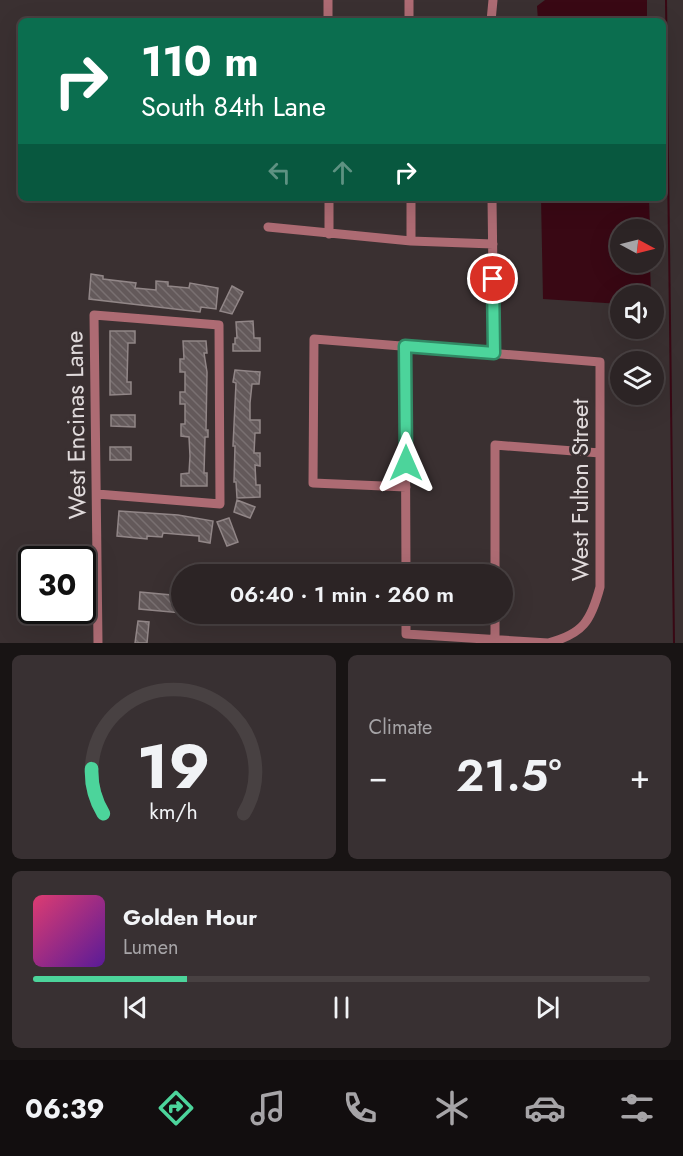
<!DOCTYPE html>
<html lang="en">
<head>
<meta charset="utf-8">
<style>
	body { margin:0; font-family:Jost,sans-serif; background:#383032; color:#f1f3f6; height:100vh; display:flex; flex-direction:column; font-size:22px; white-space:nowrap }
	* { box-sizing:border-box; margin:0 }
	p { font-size:20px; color:#a6a4a7 }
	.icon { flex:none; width:33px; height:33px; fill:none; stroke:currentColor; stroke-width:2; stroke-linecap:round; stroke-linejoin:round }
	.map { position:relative; height:643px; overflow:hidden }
	.details { display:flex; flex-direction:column; gap:12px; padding:12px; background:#181414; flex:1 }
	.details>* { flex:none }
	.banner { position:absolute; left:18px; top:18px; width:648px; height:183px; border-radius:9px; box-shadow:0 6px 24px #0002,0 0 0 2px #484142; background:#0b6e4f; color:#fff; overflow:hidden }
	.needle { width:39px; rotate:97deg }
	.tools { position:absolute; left:610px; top:219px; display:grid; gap:12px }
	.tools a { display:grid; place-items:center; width:54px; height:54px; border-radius:50%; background:#2c2425; box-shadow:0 6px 24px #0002,0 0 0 2px #484142; font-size:30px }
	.speed { position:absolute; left:18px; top:546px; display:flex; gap:12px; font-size:30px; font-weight:700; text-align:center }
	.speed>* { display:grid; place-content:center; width:78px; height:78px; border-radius:50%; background:#2c2425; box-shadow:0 6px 24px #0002,0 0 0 2px #484142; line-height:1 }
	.speed .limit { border:3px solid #111; border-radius:9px; background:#fff; color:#111 }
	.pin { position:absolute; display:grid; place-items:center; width:51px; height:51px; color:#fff; margin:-26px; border:3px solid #fff; border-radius:50%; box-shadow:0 2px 6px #0007 }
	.me { position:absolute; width:66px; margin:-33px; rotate:0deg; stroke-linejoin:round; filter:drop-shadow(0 0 4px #0008) }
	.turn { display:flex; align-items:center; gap:21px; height:126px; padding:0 24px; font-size:27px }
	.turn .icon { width:78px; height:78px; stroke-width:2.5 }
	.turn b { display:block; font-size:42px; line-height:51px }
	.lanes { display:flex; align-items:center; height:57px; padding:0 24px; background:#0003; justify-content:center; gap:30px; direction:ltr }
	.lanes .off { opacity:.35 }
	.big { font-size:45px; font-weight:600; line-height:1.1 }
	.details .widget { flex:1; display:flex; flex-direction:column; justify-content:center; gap:9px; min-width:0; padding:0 21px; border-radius:9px; background:#383032 }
	.details .dial { align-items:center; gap:0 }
	.dial svg { height:156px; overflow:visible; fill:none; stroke:#484142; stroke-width:7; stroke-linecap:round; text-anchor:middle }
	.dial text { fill:#f1f3f6; stroke:none }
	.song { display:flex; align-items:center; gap:18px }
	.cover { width:72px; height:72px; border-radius:9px; background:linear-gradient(135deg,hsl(340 70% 55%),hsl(270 70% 35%)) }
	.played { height:6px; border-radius:3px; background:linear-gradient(90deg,#4cd49b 25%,#484142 25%) }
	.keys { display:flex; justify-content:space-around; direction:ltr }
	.heat { display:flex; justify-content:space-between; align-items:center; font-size:33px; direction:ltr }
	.details .tiles { flex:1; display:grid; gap:12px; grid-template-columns:1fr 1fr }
	.widget:last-child { grid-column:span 2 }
	.trip { position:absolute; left:171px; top:564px; width:342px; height:60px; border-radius:30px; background:#2c2425; box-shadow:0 6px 24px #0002,0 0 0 2px #484142; font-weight:600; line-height:60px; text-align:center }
	.tabs { display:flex; height:96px; justify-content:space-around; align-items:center; background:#120e0f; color:#a6a4a7 }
	.tabs .icon { width:42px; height:42px }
	.tabs .on { color:#4cd49b }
	.tabs b { font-size:27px; color:#f1f3f6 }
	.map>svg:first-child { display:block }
	.water { fill:#390814 }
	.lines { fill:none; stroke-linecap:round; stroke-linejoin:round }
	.stream { stroke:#390814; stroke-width:2 }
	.building { fill:url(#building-back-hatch); stroke:#918687; stroke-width:1.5 }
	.minor { stroke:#ad6b73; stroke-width:9 }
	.route-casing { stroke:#318a65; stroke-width:15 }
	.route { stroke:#4cd49b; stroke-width:10 }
	.labels { text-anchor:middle; stroke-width:6; stroke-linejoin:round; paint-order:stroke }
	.street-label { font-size:24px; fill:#e0dadb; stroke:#3a3031 }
</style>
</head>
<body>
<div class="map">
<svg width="683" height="643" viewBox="0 0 683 643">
	<defs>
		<pattern id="building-back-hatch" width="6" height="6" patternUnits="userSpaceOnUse" patternTransform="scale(1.5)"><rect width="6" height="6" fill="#63595a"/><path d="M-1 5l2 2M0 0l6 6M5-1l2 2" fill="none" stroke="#797071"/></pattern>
	</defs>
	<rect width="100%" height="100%" fill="#3a3031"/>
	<path class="water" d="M545,0H647V21H538L537,6Z
		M541,198H649L650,229L621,230V262L650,263L651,295L621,296V304L543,299Z"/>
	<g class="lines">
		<path class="stream" d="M666,0L674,643"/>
	</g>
	<path class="building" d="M91,274L103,276V279L136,283L135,288L156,290V281L168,282V286L189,288L190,283L218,288L216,309L201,307L200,312L89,299Z
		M232,286L243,292L232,314L220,311Z
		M253,321L254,338H260V351H233V344H235V338H237L236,322Z
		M110,331H135V343H128L127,382H131V394L110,395Z
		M183,341H206L207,353H204L207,372L206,430H208V437H205L204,473H207V486H181V474L189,473L190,456L189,437L181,436V424H185V404H180V392H185V372H180V359H184Z
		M235,370L260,372L259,384H252L250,403V420H260V433H255L254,453H260V466L255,465L256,485H260V497L237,498L236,482H234L235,446H233L236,383L233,382Z
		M111,415H135V427L111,426Z
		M110,447H131V460H110Z
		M237,500L255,507L250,518L234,512Z
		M119,511L178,515L213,521L210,543L199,541V536L163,533L162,537L147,536V539L117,536Z
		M229,518L238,542L227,546L217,522Z
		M140,592L182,596V613L139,609Z
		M138,621L149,622L147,643H135Z"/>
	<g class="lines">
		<path class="minor" d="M328,0V21
			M409,0V21
			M491,21L493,0
			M329,198V234
			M411,198V241
			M492,198L494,353
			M268,227L411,241L493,244
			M405,346L406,574
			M406,487L313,483L314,339L600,362V587C591,621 583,634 548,643L406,634V614
			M97,494L220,504L219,325L94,315L98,643
			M495,574V445L600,453
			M495,639V614"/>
	</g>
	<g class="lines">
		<g class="route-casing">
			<path id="route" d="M406,463L405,346L494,353L493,279"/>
		</g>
		<use href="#route" class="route"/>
	</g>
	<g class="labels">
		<g class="street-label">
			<text transform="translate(76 425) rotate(-91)" y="8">West Encinas Lane</text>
			<text transform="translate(580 490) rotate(-90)" y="8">West Fulton Street</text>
		</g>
	</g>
</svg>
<div class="tools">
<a><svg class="needle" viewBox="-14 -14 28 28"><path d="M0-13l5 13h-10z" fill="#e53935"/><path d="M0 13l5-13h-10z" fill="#a6a4a7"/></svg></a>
<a><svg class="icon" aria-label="sound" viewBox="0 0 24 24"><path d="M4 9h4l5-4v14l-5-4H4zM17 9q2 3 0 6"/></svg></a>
<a><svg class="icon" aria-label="layers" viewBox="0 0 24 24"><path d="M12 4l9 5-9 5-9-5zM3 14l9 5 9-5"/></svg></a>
</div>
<div class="speed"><div class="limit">30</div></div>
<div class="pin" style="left:493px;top:279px;background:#d93025"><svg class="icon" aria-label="arrive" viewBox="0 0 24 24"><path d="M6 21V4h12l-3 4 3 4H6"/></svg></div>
<svg class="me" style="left:406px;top:463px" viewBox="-20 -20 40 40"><path d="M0-17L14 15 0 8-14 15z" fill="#4cd49b" stroke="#fff" stroke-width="4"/></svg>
<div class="trip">06:40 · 1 min · 260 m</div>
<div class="banner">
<div class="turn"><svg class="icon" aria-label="right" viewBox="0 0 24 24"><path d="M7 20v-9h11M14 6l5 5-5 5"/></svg><div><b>110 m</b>South 84th Lane</div></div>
<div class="lanes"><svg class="icon off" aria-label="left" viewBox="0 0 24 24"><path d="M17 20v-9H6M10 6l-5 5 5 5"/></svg><svg class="icon off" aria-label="ahead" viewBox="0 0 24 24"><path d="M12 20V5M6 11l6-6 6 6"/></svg><svg class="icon" aria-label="right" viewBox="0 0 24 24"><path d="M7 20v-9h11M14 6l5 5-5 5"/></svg></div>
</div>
</div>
<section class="details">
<div class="tiles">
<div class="widget dial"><svg viewBox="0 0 100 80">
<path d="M14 69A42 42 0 1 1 86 69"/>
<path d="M14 69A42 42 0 0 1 8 46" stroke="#4cd49b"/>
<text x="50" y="56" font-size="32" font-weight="700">19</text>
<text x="50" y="72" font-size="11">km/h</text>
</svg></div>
<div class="widget"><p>Climate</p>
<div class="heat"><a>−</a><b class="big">21.5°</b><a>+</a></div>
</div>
<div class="widget">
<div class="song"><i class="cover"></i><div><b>Golden Hour</b><p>Lumen</p></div></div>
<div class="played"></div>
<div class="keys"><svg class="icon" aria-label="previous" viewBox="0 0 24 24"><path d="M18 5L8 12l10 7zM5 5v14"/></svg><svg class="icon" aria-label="pause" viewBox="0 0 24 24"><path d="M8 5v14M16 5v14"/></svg><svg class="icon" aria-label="next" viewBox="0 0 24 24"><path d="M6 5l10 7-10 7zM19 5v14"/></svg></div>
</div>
</div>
</section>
<nav class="tabs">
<b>06:39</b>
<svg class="icon on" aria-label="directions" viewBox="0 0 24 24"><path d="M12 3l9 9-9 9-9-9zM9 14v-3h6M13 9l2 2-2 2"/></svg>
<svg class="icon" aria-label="music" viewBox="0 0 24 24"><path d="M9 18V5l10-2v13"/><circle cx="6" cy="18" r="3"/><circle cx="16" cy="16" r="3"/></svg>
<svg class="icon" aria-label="phone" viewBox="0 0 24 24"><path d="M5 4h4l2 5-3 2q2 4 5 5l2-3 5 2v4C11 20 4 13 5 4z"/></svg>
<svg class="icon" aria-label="climate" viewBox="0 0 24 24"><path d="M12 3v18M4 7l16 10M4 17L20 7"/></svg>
<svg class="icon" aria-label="car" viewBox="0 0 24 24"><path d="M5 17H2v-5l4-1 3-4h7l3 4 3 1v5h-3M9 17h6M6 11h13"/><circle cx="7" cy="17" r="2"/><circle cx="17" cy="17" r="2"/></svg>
<svg class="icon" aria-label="filters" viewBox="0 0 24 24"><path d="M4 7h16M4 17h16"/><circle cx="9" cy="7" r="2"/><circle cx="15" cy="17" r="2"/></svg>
</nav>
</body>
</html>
